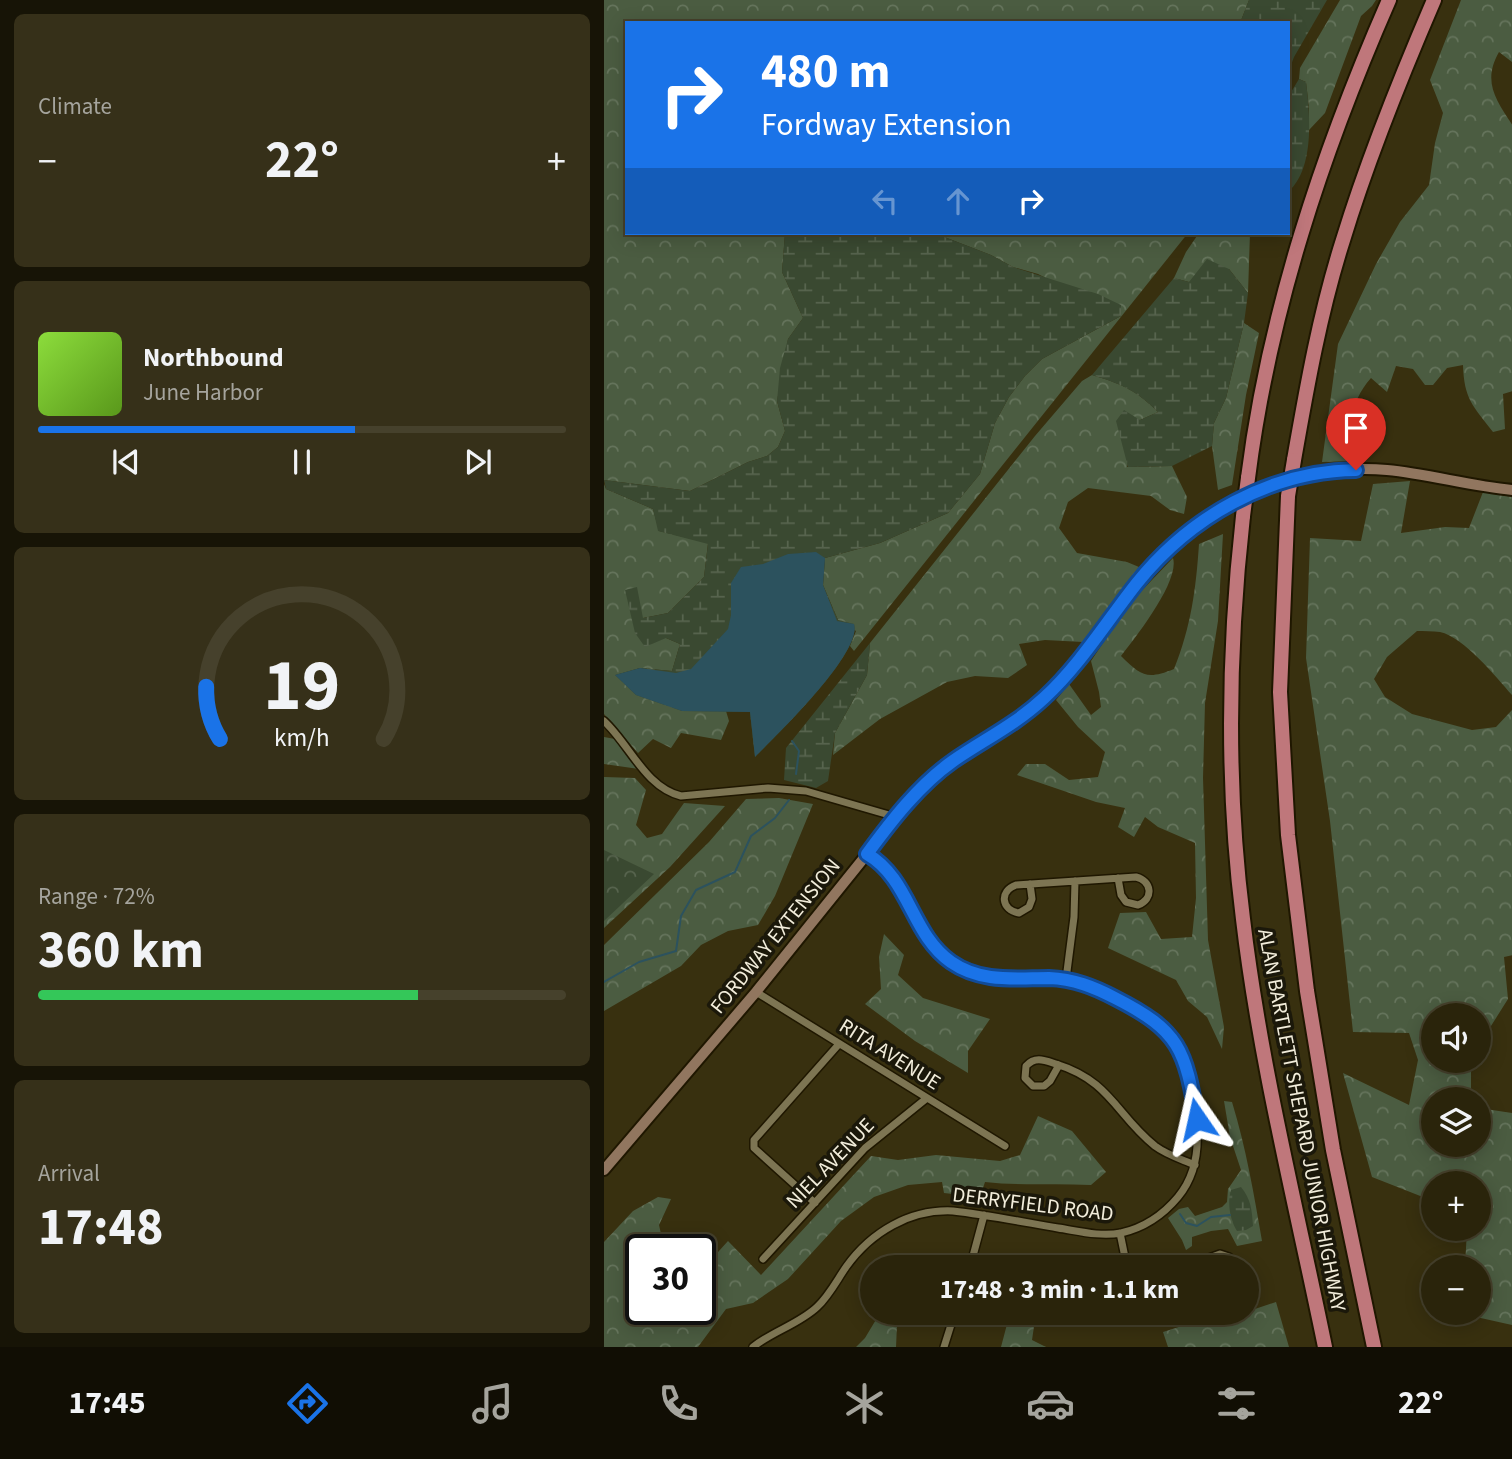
<!DOCTYPE html>
<html lang="en">
<head>
<meta charset="utf-8">
<style>
	body { margin:0; font-family:"Source Sans 3",sans-serif; background:#363019; color:#f1f3f6; height:100vh; display:flex; flex-direction:column; font-size:26px; white-space:nowrap }
	* { box-sizing:border-box; margin:0 }
	p { font-size:23px; color:#a5a49d }
	.icon { flex:none; width:38px; height:38px; fill:none; stroke:currentColor; stroke-width:2; stroke-linecap:round; stroke-linejoin:round }
	.map { position:relative; flex:1; overflow:hidden }
	.drawer { display:flex; flex-direction:column; gap:14px; padding:14px; background:#171406; width:604px }
	.drawer>* { flex:none }
	.top-card { position:absolute; left:21px; top:21px; width:665px; height:214px; border-radius:0px; box-shadow:0 4px 18px #0003,0 0 0 2px #46412c; background:#1a73e8; color:#fff; overflow:hidden }
	.fabs { position:absolute; left:817px; top:1003px; display:grid; gap:14px }
	.fabs a { display:grid; place-items:center; width:70px; height:70px; border-radius:50%; background:#2a240b; box-shadow:0 4px 18px #0003,0 0 0 2px #46412c; font-size:35px }
	.speed { position:absolute; left:21px; top:1234px; display:flex; gap:14px; font-size:35px; font-weight:700; text-align:center }
	.speed>* { display:grid; place-content:center; width:91px; height:91px; border-radius:50%; background:#2a240b; box-shadow:0 4px 18px #0003,0 0 0 2px #46412c; line-height:1 }
	.speed .limit { border:4px solid #111; border-radius:10px; background:#fff; color:#111 }
	.pin { position:absolute; display:grid; place-items:center; width:60px; height:60px; color:#fff; margin:-72px -30px; border-radius:50% 50% 50% 0; rotate:-45deg; box-shadow:0 0 7px #0007 }
	.pin .icon { rotate:45deg }
	.me { position:absolute; width:77px; margin:-38px; rotate:349deg; stroke-linejoin:round; filter:drop-shadow(0 0 5px #0008) }
	.turn { display:flex; align-items:center; gap:24px; height:147px; padding:0 21px; font-size:32px }
	.turn .icon { width:91px; height:91px; stroke-width:2.5 }
	.turn b { display:block; font-size:49px; line-height:60px }
	.lanes { display:flex; align-items:center; height:66px; padding:0 21px; background:#0003; justify-content:center; gap:35px; direction:ltr }
	.lanes .off { opacity:.35 }
	.big { font-size:52px; font-weight:700; line-height:1.1 }
	.drawer .widget { flex:1; display:flex; flex-direction:column; justify-content:center; gap:10px; min-width:0; padding:0 24px; border-radius:10px; background:#363019 }
	.drawer .dial { align-items:center; gap:0 }
	.dial svg { height:182px; overflow:visible; fill:none; stroke:#46412c; stroke-width:7; stroke-linecap:round; text-anchor:middle }
	.dial text { fill:#f1f3f6; stroke:none }
	.song { display:flex; align-items:center; gap:21px }
	.cover { width:84px; height:84px; border-radius:10px; background:linear-gradient(135deg,hsl(90 70% 55%),hsl(90 70% 35%)) }
	.played { height:7px; border-radius:4px; background:linear-gradient(90deg,#1a73e8 60%,#46412c 60%) }
	.keys { display:flex; justify-content:space-around; direction:ltr }
	.heat { display:flex; justify-content:space-between; align-items:center; font-size:38px; direction:ltr }
	.charge { height:10px; border-radius:5px; background:linear-gradient(90deg,#34c759 72%,#46412c 0) }
	.trip { position:absolute; left:256px; top:1255px; width:399px; height:70px; border-radius:35px; background:#2a240b; box-shadow:0 4px 18px #0003,0 0 0 2px #46412c; font-weight:700; line-height:70px; text-align:center }
	.dock { display:flex; height:112px; justify-content:space-around; align-items:center; background:#110e04; color:#a5a49d }
	.dock .icon { width:49px; height:49px }
	.dock .on { color:#1a73e8 }
	.dock b { font-size:32px; color:#f1f3f6 }
	main { display:flex; flex:1; min-height:0 }
	.map>svg:first-child { display:block }
	.forest { fill:url(#forest-crowns) }
	.wetland { fill:url(#wetland-marsh) }
	.park { fill:url(#park-crowns) }
	.water { fill:#2c525e }
	.lines { fill:none; stroke-linecap:round; stroke-linejoin:round }
	.stream { stroke:#2c525e; stroke-width:2 }
	.street-casing { stroke:#1f1700; stroke-width:10 }
	.secondary-casing { stroke:#1f1700; stroke-width:14 }
	.highway-casing { stroke:#1f1700; stroke-width:18 }
	.street { stroke:#7d7553; stroke-width:7 }
	.secondary { stroke:#91765f; stroke-width:10 }
	.highway { stroke:#bf777b; stroke-width:14 }
	.highway-bridge-casing { stroke:#1f1700; stroke-width:18; stroke-linecap:butt }
	.highway-bridge { stroke:#bf777b; stroke-width:14 }
	.route-casing { stroke:#114b97; stroke-width:18 }
	.route { stroke:#1a73e8; stroke-width:12 }
	.labels { text-anchor:middle; stroke-width:7; stroke-linejoin:round; paint-order:stroke }
	.street-label { font-size:21px; fill:#f2eddb; stroke:#1b180a }
</style>
</head>
<body>
<main>
<section class="drawer">
<div class="widget"><p>Climate</p>
<div class="heat"><a>−</a><b class="big">22°</b><a>+</a></div>
</div>
<div class="widget">
<div class="song"><i class="cover"></i><div><b>Northbound</b><p>June Harbor</p></div></div>
<div class="played"></div>
<div class="keys"><svg class="icon" aria-label="previous" viewBox="0 0 24 24"><path d="M18 5L8 12l10 7zM5 5v14"/></svg><svg class="icon" aria-label="pause" viewBox="0 0 24 24"><path d="M8 5v14M16 5v14"/></svg><svg class="icon" aria-label="next" viewBox="0 0 24 24"><path d="M6 5l10 7-10 7zM19 5v14"/></svg></div>
</div>
<div class="widget dial"><svg viewBox="0 0 100 80">
<path d="M14 69A42 42 0 1 1 86 69"/>
<path d="M14 69A42 42 0 0 1 8 46" stroke="#1a73e8"/>
<text x="50" y="56" font-size="32" font-weight="700">19</text>
<text x="50" y="72" font-size="11">km/h</text>
</svg></div>
<div class="widget"><p>Range · 72%</p><b class="big">360 km</b><div class="charge"></div></div>
<div class="widget"><p>Arrival</p><b class="big">17:48</b></div>
</section>
<div class="map">
<svg width="909" height="1347" viewBox="0 0 909 1347">
	<defs>
		<pattern id="forest-crowns" width="20" height="18" patternUnits="userSpaceOnUse" patternTransform="scale(1.75)"><rect width="20" height="18" fill="#4b5c41"/><path d="M2 6a3 3 0 1 1 6 0M12 15a3 3 0 1 1 6 0" fill="none" stroke="#65745c"/></pattern>
		<pattern id="wetland-marsh" width="20" height="14" patternUnits="userSpaceOnUse" patternTransform="scale(1.75)"><rect width="20" height="14" fill="#3a4931"/><path d="M1 5h8M5 5V1M11 12h8M15 12V8" fill="none" stroke="#57644e"/></pattern>
		<pattern id="park-crowns" width="20" height="18" patternUnits="userSpaceOnUse" patternTransform="scale(1.75)"><rect width="20" height="18" fill="#3a4931"/><path d="M2 6a3 3 0 1 1 6 0M12 15a3 3 0 1 1 6 0" fill="none" stroke="#57644e"/></pattern>
	</defs>
	<rect width="100%" height="100%" fill="#38300f"/>
	<path class="forest" d="M0,0H645L636,23H23V233H181L178,272L199,318L184,339L173,401L181,431L174,447L163,456L144,462L86,491L0,480Z
		M736,0H772L768,6L757,16L721,113L705,130V108L702,82L695,79L696,68Z
		M857,0H908V62L895,52C878,82 892,100 909,126V391L899,394L901,429L889,432C869,406 860,399 859,365L843,368L829,385H821L809,369L792,366L783,392L767,378C744,404 746,429 745,461L718,462L734,344L772,264L796,222L825,185L831,143L839,113L826,80Z
		M330,233H584L250,651L246,646L252,631L234,620L219,585L221,558L276,543L344,513L376,474L391,423L405,397L421,376L438,359L517,316L434,274L409,267L387,255Z
		M595,233H646L644,293L625,269L585,282L570,278L582,252Z
		M640,323L655,333L642,395L628,485L614,490L608,446L610,423L622,398Z
		M488,375C518,384 532,390 554,412L536,420L523,467L568,466L583,497L580,514L566,510L547,496L484,488L464,502L455,528L473,553L523,562L535,567L479,642L441,640L415,644L423,665L404,678L371,676L343,682L276,719L229,755L231,733L263,675L266,643L431,436L478,381Z
		M806,481L797,533L841,527L865,528L879,492L908,497V695C892,677 860,637 836,632C829,631 820,631 813,631L783,657L770,679L781,697L808,714L868,730L892,727L908,710L909,955L900,957L904,999L875,1045V1015H830V1060L867,1061V1099H830V1144H875V1108L908,1113V1325L859,1314L875,1312V1267H861L863,1229L875,1228V1183H830L829,1201L768,1177L739,1073L805,1105L814,1060L805,1033L749,1032L726,821L702,658L706,538L757,541L769,484Z
		M0,484L2,489L49,509L55,531L104,543L100,577L64,613L39,618L31,633L62,638L76,644L68,671L36,668L12,675L78,711H122L125,721L117,740L77,733L67,748L49,739L34,753L0,714Z
		M619,534L614,621L601,703L599,778L604,940L620,1027L618,1049L603,1017L584,1001L572,980L504,948L516,913L542,912L557,939L588,937L592,898L591,843L554,827L541,817L530,837L514,827L521,808L492,802L413,775L422,764H441L465,780L494,777L501,752L474,727L452,700L465,684L487,715L497,707L495,692L487,661L525,604L569,558C576,581 531,638 517,656C537,676 543,680 570,669C587,627 592,589 595,544Z
		M0,737L11,739L35,769L0,764Z
		M0,777L31,778L42,790L32,825L43,838L58,834L80,803L121,806L66,867L0,928Z
		M175,798L209,804L171,896L154,925L124,931L97,945L77,966L0,1011V945L105,842L142,799Z
		M280,934L300,955L294,975L319,998L386,1019L364,1051V1073L311,1041L261,1004L277,989L275,957Z
		M620,1101L628,1102C642,1148 650,1194 658,1241L633,1246L624,1229L607,1231L588,1237V1246L582,1250L578,1240L564,1218L575,1209L584,1207L591,1216L618,1207L623,1202L624,1189L637,1170L626,1137Z
		M434,1116L468,1131L502,1172L487,1185C452,1183 416,1186 381,1182L376,1197L340,1193L338,1182L304,1185L270,1197L237,1221L184,1279L149,1303L122,1309L94,1347H0V1242L29,1211L54,1197L67,1199L55,1225L60,1247V1249L37,1250V1309H96V1272L124,1241L157,1275L267,1156L294,1160L332,1155L396,1161L416,1155Z
		M672,1302L685,1347H564L559,1332L619,1313L642,1312Z
		M276,1313H296L293,1325L292,1347H252L261,1338Z
		M406,1313H432L428,1340L442,1347H397Z"/>
	<path class="wetland" d="M645,0H723L690,57L684,73V23H636Z
		M695,79L702,82C706,114 711,168 684,192V97Z
		M181,233H330L387,255L409,267L494,294L517,305V316L438,359L421,376L405,397L391,423L376,474L344,513L276,543L221,558L219,585L234,620L250,624C259,652 172,736 151,757L146,712L78,711L32,695L11,675L36,668L68,671L76,644L62,638L41,647L31,633L21,590L33,587L39,618L64,613L100,577L104,544L54,531L49,509L2,489L0,480L86,491L144,462L163,456L174,447L181,431L173,401L176,368L184,339L199,318L178,272Z
		M603,259L625,269L644,293L640,323L622,398L610,423L608,446L568,466L524,467L512,421L520,410L536,420L554,412C532,390 517,384 488,375L570,278L585,282Z
		M266,643L263,675L231,733L224,781L212,788L180,780L182,748Z
		M637,1187C647,1199 648,1210 649,1226L642,1230L633,1231C626,1220 623,1203 627,1190Z"/>
	<path class="park" d="M0,850L50,874L0,921Z"/>
	<path class="water" d="M212,552L221,558L219,585L233,621L250,624C259,652 172,736 151,757L146,712L78,711L32,695L11,675L36,668L72,673L87,669L124,629L127,615V583L137,567L159,564L184,554Z"/>
	<g class="lines">
		<path class="stream" d="M188,741L195,751L192,774
			M0,982L35,962L72,951L77,916L92,890L131,872L147,836L171,818L185,800
			M576,1214L582,1223L593,1226L607,1217L626,1215"/>
		<g class="street-casing">
			<path id="street" d="M0,721C26,745 41,787 77,796L164,788L202,791L292,817
				M426,884L428,899L425,907L415,913C397,910 395,891 412,885L532,877C548,881 550,899 534,905L522,902L517,895L514,878
				M462,979L470,917L471,881
				M152,992L401,1146
				M455,1065L446,1081L440,1086H429L421,1078L422,1066C431,1056 440,1060 452,1064C507,1081 512,1115 551,1146C563,1155 577,1159 591,1165
				M211,1203L150,1148V1140L235,1044
				M516,1233L523,1267
				M159,1259L261,1148L323,1098
				M366,1267L380,1215
				M601,1267L605,1258L616,1254L625,1257L630,1267
				M469,1312C475,1325 489,1325 496,1312
				M149,1347C169,1331 195,1324 213,1307C225,1296 233,1280 242,1267C267,1232 306,1209 349,1211C384,1215 419,1222 454,1228C474,1231 496,1237 517,1233C539,1228 559,1215 574,1197C594,1173 596,1142 591,1112C585,1075 578,1038 545,1016C522,1001 490,983 463,979C424,974 385,987 350,964C307,936 306,880 263,854
				M340,1347L351,1312"/>
		</g>
		<g class="secondary-casing">
			<path id="secondary" d="M0,1170L152,992L313,792C352,753 404,733 444,695C483,656 511,608 547,567C605,500 695,463 783,470C825,474 866,486 909,490"/>
		</g>
		<g class="highway-casing">
			<path id="highway" d="M690,460C703,386 716,312 739,240C764,158 796,79 830,0
				M644,478C665,312 718,153 785,0
				M684,496L676,692L684,835L703,991L729,1150L770,1347
				M639,516C624,650 622,785 639,919C656,1063 692,1205 721,1347"/>
		</g>
		<use href="#street" class="street"/>
		<use href="#secondary" class="secondary"/>
		<use href="#highway" class="highway"/>
		<g class="highway-bridge-casing">
			<path id="highway-bridge" d="M684,496L690,460
				M639,516L644,478"/>
		</g>
		<use href="#highway-bridge" class="highway-bridge"/>
	</g>
	<g class="lines">
		<g class="route-casing">
			<path id="route" d="M593,1119C581,1049 576,1031 511,998C490,987 470,979 445,978C411,978 377,983 347,962C307,934 306,879 263,854C288,820 315,785 349,761C381,739 411,725 440,698C476,665 503,621 533,583C586,517 666,471 752,470"/>
		</g>
		<use href="#route" class="route"/>
	</g>
	<g class="labels">
		<g class="street-label">
			<text transform="translate(171 936) rotate(-51)" y="7">FORDWAY EXTENSION</text>
			<text transform="translate(286 1054) rotate(32)" y="7">RITA AVENUE</text>
			<text transform="translate(698 1120) rotate(79)" y="7">ALAN BARTLETT SHEPARD JUNIOR HIGHWAY</text>
			<text transform="translate(226 1163) rotate(-46)" y="7">NIEL AVENUE</text>
			<text transform="translate(429 1204) rotate(7)" y="7">DERRYFIELD ROAD</text>
		</g>
	</g>
</svg>
<div class="fabs">
<a><svg class="icon" aria-label="sound" viewBox="0 0 24 24"><path d="M4 9h4l5-4v14l-5-4H4zM17 9q2 3 0 6"/></svg></a>
<a><svg class="icon" aria-label="layers" viewBox="0 0 24 24"><path d="M12 4l9 5-9 5-9-5zM3 14l9 5 9-5"/></svg></a>
<a>+</a>
<a>−</a>
</div>
<div class="speed"><div class="limit">30</div></div>
<div class="pin" style="left:752px;top:470px;background:#d93025"><svg class="icon" aria-label="arrive" viewBox="0 0 24 24"><path d="M6 21V4h12l-3 4 3 4H6"/></svg></div>
<svg class="me" style="left:593px;top:1119px" viewBox="-20 -20 40 40"><path d="M0-17L14 15 0 8-14 15z" fill="#1a73e8" stroke="#fff" stroke-width="4"/></svg>
<div class="trip">17:48 · 3 min · 1.1 km</div>
<div class="top-card">
<div class="turn"><svg class="icon" aria-label="right" viewBox="0 0 24 24"><path d="M7 20v-9h11M14 6l5 5-5 5"/></svg><div><b>480 m</b>Fordway Extension</div></div>
<div class="lanes"><svg class="icon off" aria-label="left" viewBox="0 0 24 24"><path d="M17 20v-9H6M10 6l-5 5 5 5"/></svg><svg class="icon off" aria-label="ahead" viewBox="0 0 24 24"><path d="M12 20V5M6 11l6-6 6 6"/></svg><svg class="icon" aria-label="right" viewBox="0 0 24 24"><path d="M7 20v-9h11M14 6l5 5-5 5"/></svg></div>
</div>
</div>
</main>
<nav class="dock">
<b>17:45</b>
<svg class="icon on" aria-label="directions" viewBox="0 0 24 24"><path d="M12 3l9 9-9 9-9-9zM9 14v-3h6M13 9l2 2-2 2"/></svg>
<svg class="icon" aria-label="music" viewBox="0 0 24 24"><path d="M9 18V5l10-2v13"/><circle cx="6" cy="18" r="3"/><circle cx="16" cy="16" r="3"/></svg>
<svg class="icon" aria-label="phone" viewBox="0 0 24 24"><path d="M5 4h4l2 5-3 2q2 4 5 5l2-3 5 2v4C11 20 4 13 5 4z"/></svg>
<svg class="icon" aria-label="climate" viewBox="0 0 24 24"><path d="M12 3v18M4 7l16 10M4 17L20 7"/></svg>
<svg class="icon" aria-label="car" viewBox="0 0 24 24"><path d="M5 17H2v-5l4-1 3-4h7l3 4 3 1v5h-3M9 17h6M6 11h13"/><circle cx="7" cy="17" r="2"/><circle cx="17" cy="17" r="2"/></svg>
<svg class="icon" aria-label="filters" viewBox="0 0 24 24"><path d="M4 7h16M4 17h16"/><circle cx="9" cy="7" r="2"/><circle cx="15" cy="17" r="2"/></svg>
<b>22°</b>
</nav>
</body>
</html>
